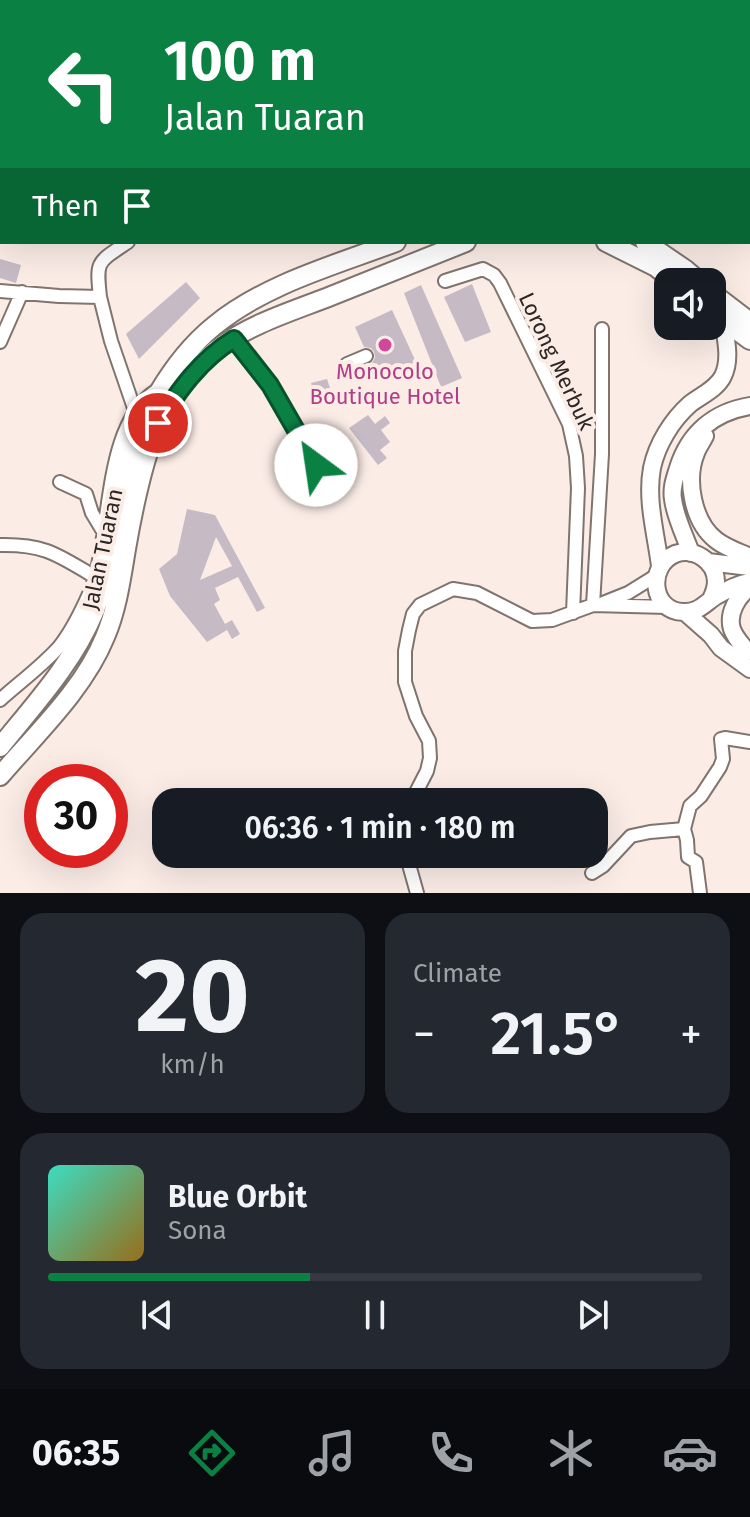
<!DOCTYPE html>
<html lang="en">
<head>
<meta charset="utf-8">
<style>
	body { margin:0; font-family:"Fira Sans",sans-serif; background:#242831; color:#f1f3f6; height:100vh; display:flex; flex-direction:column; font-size:30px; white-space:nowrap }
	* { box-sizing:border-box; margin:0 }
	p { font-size:26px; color:#9ea1a6 }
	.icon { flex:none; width:44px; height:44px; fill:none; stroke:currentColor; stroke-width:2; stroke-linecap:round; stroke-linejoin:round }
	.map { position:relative; height:893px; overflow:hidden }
	.sheet { display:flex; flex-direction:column; gap:20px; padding:20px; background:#0d0f14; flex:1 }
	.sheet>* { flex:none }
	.banner { position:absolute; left:0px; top:0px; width:750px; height:244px; box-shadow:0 8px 32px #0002; background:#0b8043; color:#fff; overflow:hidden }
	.fabs { position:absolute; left:654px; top:268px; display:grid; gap:16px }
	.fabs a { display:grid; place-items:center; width:72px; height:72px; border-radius:16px; background:#171b24; box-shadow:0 8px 32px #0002; font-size:40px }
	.speed { position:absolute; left:24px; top:764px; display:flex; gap:16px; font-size:40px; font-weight:700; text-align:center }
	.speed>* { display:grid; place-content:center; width:104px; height:104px; border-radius:50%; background:#171b24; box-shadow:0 8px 32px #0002; line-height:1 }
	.speed .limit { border:12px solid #d22; background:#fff; color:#111 }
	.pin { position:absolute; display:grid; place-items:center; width:68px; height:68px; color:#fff; margin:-34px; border:4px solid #fff; border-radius:50%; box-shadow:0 2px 8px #0007 }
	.me { position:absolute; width:88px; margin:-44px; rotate:329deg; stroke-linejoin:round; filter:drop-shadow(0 0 6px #0008) }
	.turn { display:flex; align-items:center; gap:28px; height:168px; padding:0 32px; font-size:36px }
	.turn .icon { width:104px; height:104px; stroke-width:2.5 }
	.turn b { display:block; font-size:56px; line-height:68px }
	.then { display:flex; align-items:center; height:76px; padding:0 32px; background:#0003; gap:16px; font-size:30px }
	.big { font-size:60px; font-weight:600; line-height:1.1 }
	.sheet .widget { flex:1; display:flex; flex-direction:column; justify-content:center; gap:12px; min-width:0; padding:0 28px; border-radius:24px; background:#242831 }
	.sheet .dial { align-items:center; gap:0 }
	.dial b { font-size:104px; line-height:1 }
	.song { display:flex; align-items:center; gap:24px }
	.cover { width:96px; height:96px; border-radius:12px; background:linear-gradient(135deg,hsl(170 70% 55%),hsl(40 70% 35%)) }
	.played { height:8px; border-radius:4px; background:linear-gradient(90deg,#0b8043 40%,#363941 40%) }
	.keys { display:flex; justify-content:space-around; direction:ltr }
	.heat { display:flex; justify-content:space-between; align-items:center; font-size:44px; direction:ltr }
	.sheet .tiles { flex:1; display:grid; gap:20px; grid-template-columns:1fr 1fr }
	.widget:last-child { grid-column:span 2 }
	.trip { position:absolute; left:152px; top:788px; width:456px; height:80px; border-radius:24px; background:#171b24; box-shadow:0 8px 32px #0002; font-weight:600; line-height:80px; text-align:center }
	.tabs { display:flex; height:128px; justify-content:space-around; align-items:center; background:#090b0e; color:#9ea1a6 }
	.tabs .icon { width:56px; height:56px }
	.tabs .active { color:#0b8043 }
	.tabs b { font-size:36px; color:#f1f3f6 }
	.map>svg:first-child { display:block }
	.building { fill:#c6bbc4; fill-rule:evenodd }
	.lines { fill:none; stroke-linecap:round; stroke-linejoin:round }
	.minor-casing { stroke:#80746e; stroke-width:16 }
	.secondary-casing { stroke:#80746e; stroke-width:20 }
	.primary-casing { stroke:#80746e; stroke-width:22 }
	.minor { stroke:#fff; stroke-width:12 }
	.secondary { stroke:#fff; stroke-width:16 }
	.primary { stroke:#fff; stroke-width:18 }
	.route-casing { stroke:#07532c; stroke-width:20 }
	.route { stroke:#0b8043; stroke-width:14 }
	.hotel-dot { fill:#d1479c; stroke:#fbece6; stroke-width:3 }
	.labels { text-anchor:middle; stroke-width:8; stroke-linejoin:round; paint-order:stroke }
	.street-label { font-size:22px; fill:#2c2624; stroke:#fbece6 }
	.hotel-label { font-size:22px; fill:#b23c85; stroke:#fbece6 }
</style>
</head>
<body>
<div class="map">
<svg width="750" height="893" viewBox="0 0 750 893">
	<rect width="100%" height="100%" fill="#fbece6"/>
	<path class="building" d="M0,259L21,265L16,283L0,278Z
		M186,282L200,298L139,359L126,334Z
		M472,284L491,332L465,342L444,297Z
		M421,285L462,378L441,387L404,293Z
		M392,310L416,362L379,380L372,363L375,358L374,352L371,348L364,347L355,327Z
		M327,379L330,388L313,392L311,383Z
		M368,415L375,424L385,416L390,423L381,430L390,442L380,450L387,458L378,465L349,428Z
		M187,509L215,515L265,608L257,612L238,577L215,588L220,600L214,604L225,624L232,620L240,634L232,639L227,630L207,642L170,596L159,569L177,554ZM216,537L232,566L200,580Z"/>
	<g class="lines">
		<g class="minor-casing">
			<path id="minor" d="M254,0L258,2
				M498,0V2
				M197,2L198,0
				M306,2L308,0
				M510,2V0
				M445,281L483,269L494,275L500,283L569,424L576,456L578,488L573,613
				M0,291L59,296L100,297L111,341L135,411
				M100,297C96,260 97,263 128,242
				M234,339L270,385L327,483
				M0,342L22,292
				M347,364L366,356
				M60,482L86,494L92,513L104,533
				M0,545C45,544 58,555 95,577
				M603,603L628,593L657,575
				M593,605L602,454V329
				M0,700C19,683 42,666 59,647C72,631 81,612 89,594C114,536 100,426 157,390
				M411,802L427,771L430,758L429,741L416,716L405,682V651L409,630L413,614L420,605L453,589L477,593L532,621L552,620L593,605L667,607
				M406,854L417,893
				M592,873L603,866L631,836L650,832L684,829
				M700,893L696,862L688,857L687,840L684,829L690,806L701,796L720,767L723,759L721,739L725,738L750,742"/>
		</g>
		<g class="secondary-casing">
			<path id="secondary" d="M705,436C702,442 698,447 696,453C685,480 693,522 716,540C726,548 739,552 750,557
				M691,553C685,536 675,517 673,499C671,488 675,478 678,468C689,433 714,412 750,406
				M708,562L750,567
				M660,566C656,534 646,500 652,468C657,444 672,420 690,404C700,396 717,389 723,376C731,360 726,339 723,321
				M711,599C714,593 716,587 716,581C715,561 694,547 675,554C647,566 651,611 683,612C698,613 704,604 716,596C727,590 737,584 750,582
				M686,613L711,635L721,648L750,669
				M748,652C742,645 735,638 732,629C727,613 738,596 750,587"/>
		</g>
		<g class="primary-casing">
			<path id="primary" d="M606,242L656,267L675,282
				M645,242L686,270L700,282
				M712,293L750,322
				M712,312L750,340
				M0,747C34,705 73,663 94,612C111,569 115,520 125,475C136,423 172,360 214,326C265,284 335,265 396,242
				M0,776C36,734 84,689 105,637C117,609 121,579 126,549C133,508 142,465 157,426C167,400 195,367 216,350C249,324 293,311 331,296C376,278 421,260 466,242"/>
		</g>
		<use href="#minor" class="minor"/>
		<use href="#secondary" class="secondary"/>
		<use href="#primary" class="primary"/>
	</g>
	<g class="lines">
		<g class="route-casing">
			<path id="route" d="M158,423C179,390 200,360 234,339L270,385L316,465"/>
		</g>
		<use href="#route" class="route"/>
	</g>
	<circle class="hotel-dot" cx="385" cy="345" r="8"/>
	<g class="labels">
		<g class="street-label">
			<text transform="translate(557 361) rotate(65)" y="8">Lorong Merbuk</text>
			<text transform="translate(102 549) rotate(-78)" y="8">Jalan Tuaran</text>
		</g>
		<g class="hotel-label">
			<text x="385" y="379">Monocolo<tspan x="385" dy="25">Boutique Hotel</tspan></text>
		</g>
	</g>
</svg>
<div class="fabs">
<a><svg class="icon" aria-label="sound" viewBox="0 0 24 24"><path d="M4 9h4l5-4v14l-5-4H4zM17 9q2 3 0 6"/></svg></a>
</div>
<div class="speed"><div class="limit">30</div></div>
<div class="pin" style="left:158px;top:423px;background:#d93025"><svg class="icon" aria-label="arrive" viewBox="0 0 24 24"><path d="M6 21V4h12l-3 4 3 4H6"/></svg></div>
<svg class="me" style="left:316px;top:465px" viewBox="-20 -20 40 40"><circle r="19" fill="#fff"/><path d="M0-13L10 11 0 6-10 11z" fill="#0b8043"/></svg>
<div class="trip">06:36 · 1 min · 180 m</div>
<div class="banner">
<div class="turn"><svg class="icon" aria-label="left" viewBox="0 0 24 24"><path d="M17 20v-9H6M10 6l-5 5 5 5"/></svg><div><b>100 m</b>Jalan Tuaran</div></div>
<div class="then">Then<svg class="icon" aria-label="arrive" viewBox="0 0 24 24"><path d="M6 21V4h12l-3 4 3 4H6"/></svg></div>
</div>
</div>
<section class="sheet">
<div class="tiles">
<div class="widget dial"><b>20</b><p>km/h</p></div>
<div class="widget"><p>Climate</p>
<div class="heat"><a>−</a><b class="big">21.5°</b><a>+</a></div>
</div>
<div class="widget">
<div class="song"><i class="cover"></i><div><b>Blue Orbit</b><p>Sona</p></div></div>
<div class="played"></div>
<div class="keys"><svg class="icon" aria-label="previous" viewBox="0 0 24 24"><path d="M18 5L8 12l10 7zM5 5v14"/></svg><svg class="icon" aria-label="pause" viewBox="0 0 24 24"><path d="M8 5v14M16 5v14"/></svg><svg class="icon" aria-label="next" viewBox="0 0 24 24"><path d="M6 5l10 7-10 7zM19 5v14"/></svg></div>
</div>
</div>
</section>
<nav class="tabs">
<b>06:35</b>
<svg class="icon active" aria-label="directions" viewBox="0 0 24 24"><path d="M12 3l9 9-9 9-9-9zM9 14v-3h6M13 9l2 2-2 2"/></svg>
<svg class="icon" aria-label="music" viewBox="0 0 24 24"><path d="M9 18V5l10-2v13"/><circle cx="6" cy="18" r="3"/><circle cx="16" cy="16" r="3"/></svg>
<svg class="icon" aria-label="phone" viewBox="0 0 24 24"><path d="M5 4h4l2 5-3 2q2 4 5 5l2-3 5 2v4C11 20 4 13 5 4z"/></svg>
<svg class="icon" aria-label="climate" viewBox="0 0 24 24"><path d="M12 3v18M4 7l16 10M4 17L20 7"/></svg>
<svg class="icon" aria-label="car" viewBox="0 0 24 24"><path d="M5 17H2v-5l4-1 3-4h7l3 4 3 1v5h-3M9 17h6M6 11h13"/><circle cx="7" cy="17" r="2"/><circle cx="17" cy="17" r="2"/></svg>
</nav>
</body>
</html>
